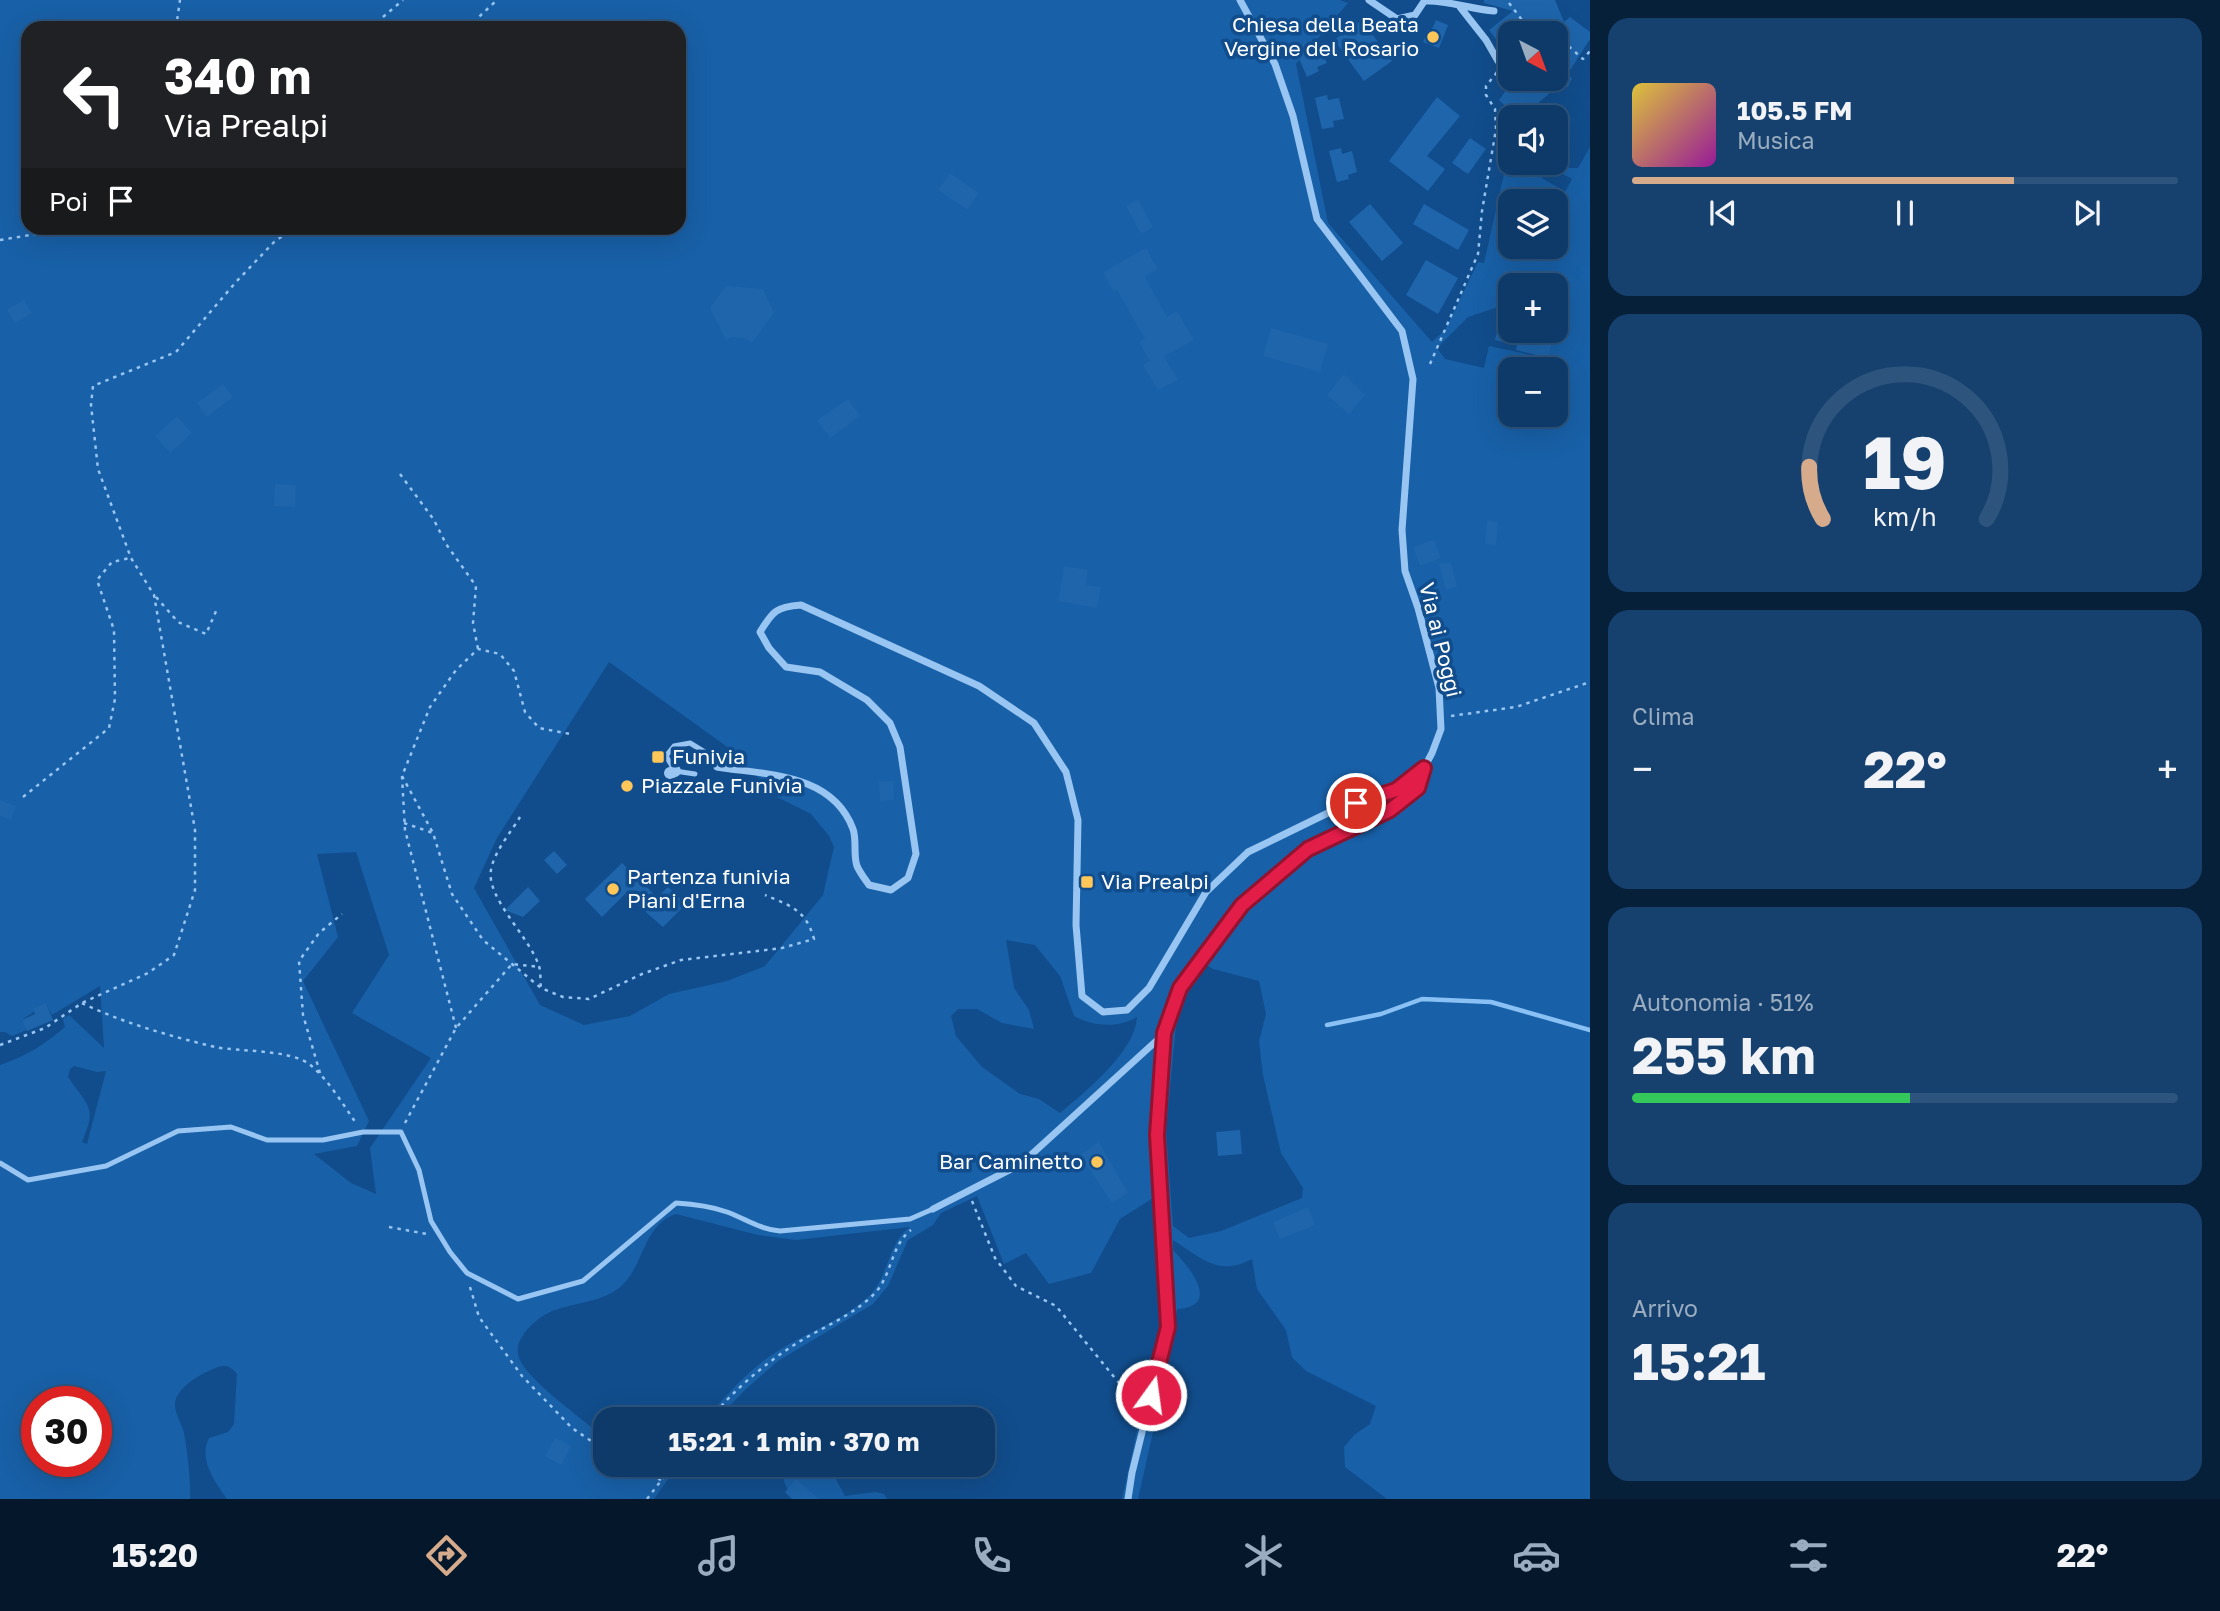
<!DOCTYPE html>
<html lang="it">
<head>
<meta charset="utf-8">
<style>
	body { margin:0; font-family:"Golos Text",sans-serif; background:#16416f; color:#f1f3f6; height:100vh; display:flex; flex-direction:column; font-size:26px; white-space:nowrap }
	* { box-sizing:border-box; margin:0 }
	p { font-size:23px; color:#9aadc0 }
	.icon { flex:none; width:38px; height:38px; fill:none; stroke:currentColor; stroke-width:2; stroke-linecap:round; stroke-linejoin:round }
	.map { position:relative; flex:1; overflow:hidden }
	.side { display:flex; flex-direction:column; gap:18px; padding:18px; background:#07203a; width:630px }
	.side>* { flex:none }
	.top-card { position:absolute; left:21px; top:21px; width:665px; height:214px; border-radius:21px; box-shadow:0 7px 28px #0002,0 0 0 2px #2d547d; background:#202124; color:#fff; overflow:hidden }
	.needle { width:46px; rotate:139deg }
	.controls { position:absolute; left:1498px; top:21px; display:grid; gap:14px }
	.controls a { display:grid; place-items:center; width:70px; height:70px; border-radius:14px; background:#0d3a69; box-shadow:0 7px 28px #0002,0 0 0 2px #2d547d; font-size:35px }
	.speed { position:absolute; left:21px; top:1386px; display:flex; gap:14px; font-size:35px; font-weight:700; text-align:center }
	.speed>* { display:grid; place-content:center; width:91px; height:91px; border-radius:50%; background:#0d3a69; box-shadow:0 7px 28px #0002,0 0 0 2px #2d547d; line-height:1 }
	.speed .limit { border:10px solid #d22; background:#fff; color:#111 }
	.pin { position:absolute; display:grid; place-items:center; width:60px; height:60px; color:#fff; margin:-30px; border:4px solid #fff; border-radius:50%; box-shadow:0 2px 7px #0007 }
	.me { position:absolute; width:77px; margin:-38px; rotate:14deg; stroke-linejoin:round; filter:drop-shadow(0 0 5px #0008) }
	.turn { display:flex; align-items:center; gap:24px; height:147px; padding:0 28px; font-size:32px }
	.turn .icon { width:91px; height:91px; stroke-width:2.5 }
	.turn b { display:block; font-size:49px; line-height:60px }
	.then { display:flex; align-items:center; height:66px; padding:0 28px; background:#0003; gap:14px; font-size:26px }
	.big { font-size:52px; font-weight:700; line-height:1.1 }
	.side .widget { flex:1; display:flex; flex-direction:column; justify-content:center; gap:10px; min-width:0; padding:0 24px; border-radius:21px; background:#16416f }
	.side .dial { align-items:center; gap:0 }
	.dial svg { height:182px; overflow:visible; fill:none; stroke:#2d547d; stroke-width:7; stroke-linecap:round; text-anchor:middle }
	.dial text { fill:#f1f3f6; stroke:none }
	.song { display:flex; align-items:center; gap:21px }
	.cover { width:84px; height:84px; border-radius:10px; background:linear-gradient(135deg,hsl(50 70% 55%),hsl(300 70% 35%)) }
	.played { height:7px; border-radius:4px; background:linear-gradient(90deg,#d6ab8b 70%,#2d547d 70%) }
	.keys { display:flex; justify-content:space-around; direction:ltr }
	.heat { display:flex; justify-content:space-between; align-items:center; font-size:38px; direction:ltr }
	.charge { height:10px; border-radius:5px; background:linear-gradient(90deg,#34c759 51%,#2d547d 0) }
	.trip { position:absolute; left:593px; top:1407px; width:402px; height:70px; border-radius:21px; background:#0d3a69; box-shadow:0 7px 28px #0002,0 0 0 2px #2d547d; font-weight:700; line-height:70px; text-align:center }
	.dock { display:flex; height:112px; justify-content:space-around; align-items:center; background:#05172a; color:#9aadc0 }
	.dock .icon { width:49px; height:49px }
	.dock .current { color:#d6ab8b }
	.dock b { font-size:32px; color:#f1f3f6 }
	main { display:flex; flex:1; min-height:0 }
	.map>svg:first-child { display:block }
	.green { fill:#1860a7; fill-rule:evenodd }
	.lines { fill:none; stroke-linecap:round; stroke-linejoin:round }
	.stream { stroke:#8ac1f5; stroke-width:4.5 }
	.building { fill:#1e65ac }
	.path { stroke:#98c5f2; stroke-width:2.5; stroke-dasharray:3.5 5; stroke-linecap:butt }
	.service { stroke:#98c5f2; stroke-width:5 }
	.minor { stroke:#98c5f2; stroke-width:7 }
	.tertiary { stroke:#98c5f2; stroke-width:12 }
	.route-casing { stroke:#92132f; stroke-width:18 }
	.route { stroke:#e11d48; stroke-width:12 }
	.poi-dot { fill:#ffc759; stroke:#114d8c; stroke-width:2.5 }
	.labels { text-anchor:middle; stroke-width:7; stroke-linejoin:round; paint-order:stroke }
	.poi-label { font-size:21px; fill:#fff; stroke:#114d8c; text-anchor:start }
	.street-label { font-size:21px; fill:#fff; stroke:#114d8c }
</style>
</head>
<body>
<main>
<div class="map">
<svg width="1590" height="1499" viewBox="0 0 1590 1499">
	<rect width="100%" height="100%" fill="#114d8c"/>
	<path class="green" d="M0,0H1340L1348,3L1296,64L1328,223L1432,342L1445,330L1478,262L1484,263L1508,156L1510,163H1518L1565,192L1572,179L1543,163C1557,163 1565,169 1578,168L1590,147V1499H1387L1345,1467L1344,1447L1354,1435L1370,1424L1376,1406L1306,1371L1292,1357L1286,1330L1257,1289L1252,1259C1219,1277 1201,1258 1173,1240V1250C1188,1266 1223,1306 1177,1309L1169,1361L1138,1499H1122L1161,1321L1156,1200L1153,1198L1120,1219L1091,1273L1049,1284L1026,1253L1004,1264L977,1196L941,1213L933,1225L908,1240L888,1286L873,1304L778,1361L746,1389L717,1419H706C727,1394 752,1366 781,1349C809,1332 845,1319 869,1296C889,1277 888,1242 910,1227L796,1240L758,1235L676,1214C642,1225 645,1267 619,1288C598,1304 571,1302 548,1313C536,1319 515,1337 518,1354C522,1378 586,1420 605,1439L606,1465H634L660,1472L666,1465H678L654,1499H227C215,1482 198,1459 209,1438L228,1432L234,1424L237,1374C230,1365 223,1364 213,1369C199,1375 174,1389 175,1406C176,1416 182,1424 184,1433C187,1450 191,1481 190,1499H0V1065C26,1056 44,1045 65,1027L63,1019L69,1015L104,1048L100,986L52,1015L46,1004L23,1019L29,1029L12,1036L5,1032H0ZM28,28H679V228H28ZM1510,201H1556V247H1510ZM1510,285H1556V315L1560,316V319H1556V331H1547L1541,357L1489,346L1484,368L1445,359L1437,348L1468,317L1510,303ZM1510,369H1556V415H1510ZM609,662L726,746L779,798L811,814L829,836L834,847L823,895L765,966L727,981L669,994L630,1016L584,1025L540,1005L474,888L497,838ZM356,852L389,955L352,1013L431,1058L370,1148L376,1194L351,1183L314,1154L357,1146L369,1121L303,981L338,937L317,854ZM1006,940L1035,945L1060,976L1074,1016C1094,1027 1119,1028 1137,1017C1135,1052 1086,1091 1060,1113L1039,1099L1020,1094L982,1067L956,1036L951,1016L958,1009H977L1002,1023L1034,1029L1029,1010L1014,988ZM1205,964L1213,969L1259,981L1266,1014L1259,1041L1263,1075L1281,1153L1303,1188L1302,1198L1221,1231L1189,1238L1173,1226L1166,1130L1176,1025L1187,991ZM74,1066L97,1072L106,1071L87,1144L82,1142C97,1106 89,1108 68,1077L70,1069ZM37,1402H96V1461H37Z
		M800,1467H809L834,1476L845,1496L875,1492L884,1494L887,1499H792C786,1482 774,1476 800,1467Z"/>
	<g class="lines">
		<path class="stream" d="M1327,1025L1381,1014L1422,999L1491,1002L1590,1030"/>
	</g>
	<path class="building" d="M1484,0H1555L1564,22L1570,17L1590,32V39L1567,75L1572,78L1568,87L1558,86L1522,117H1516L1499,100L1514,79H1556V33H1510V57L1489,30L1513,11L1484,3Z
		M1362,20L1392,61L1364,81L1334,40Z
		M1436,20L1448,25L1439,48L1423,42L1428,30L1431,31Z
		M1306,42L1308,47L1318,43L1327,63L1317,67L1319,71L1307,77L1294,47Z
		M1327,95L1328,100L1339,98L1344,119L1333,121L1334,127L1322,129L1315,98Z
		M1437,97L1460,116L1427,156L1445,169L1428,191L1389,161Z
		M1470,138L1486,149L1468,174L1452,163Z
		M1341,148L1342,154L1352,151L1357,172L1348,175L1349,179L1337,182L1329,151Z
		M950,173L979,193L968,210L938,190Z
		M1138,199L1153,227L1141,234L1126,206Z
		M1370,204L1403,243L1382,261L1349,222Z
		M1424,204L1469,230L1458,250L1413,224Z
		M1146,248L1158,269L1145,277L1167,317L1177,311L1194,340L1164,356L1178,380L1158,390L1143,365L1150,361L1139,342L1145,339L1117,290L1114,292L1103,272Z
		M1426,260L1458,278L1438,314L1406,295Z
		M726,286L763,289L774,313L752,343L746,338L733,337L726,340L710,308Z
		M1506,296L1510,297V331H1555L1548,358L1516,350L1517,345L1495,340Z
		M24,300L32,313L15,323L7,310Z
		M1271,328L1328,344L1320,372L1263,356Z
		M1344,374L1365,395L1349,414L1327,395Z
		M223,384L233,397L207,417L197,403Z
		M848,399L860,416L830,438L817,420Z
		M177,416L192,433L170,453L155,436Z
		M275,484L296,485L295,507L274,506Z
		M1487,521L1498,522L1496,545L1485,544Z
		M1434,540L1441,558L1420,566L1413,547Z
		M1451,562L1457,587L1446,590L1439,564Z
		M1064,566L1088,570L1085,585L1101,587L1097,608L1058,601Z
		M893,781L894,800L880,801L879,782Z
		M0,800L16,806L11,820L0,816Z
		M554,851L567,865L557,874L544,860Z
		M622,863L657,897L668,887L686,904L663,927L625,894L602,917L585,899Z
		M528,887L540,901L523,917L505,910Z
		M46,1003L53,1020L27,1031L22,1020L35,1014L33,1009Z
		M1240,1130L1242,1154L1218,1156L1216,1132Z
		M1099,1142L1128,1193L1112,1203L1080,1155Z
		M1308,1207L1315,1225L1280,1239L1273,1222Z
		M555,1438L571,1446L561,1465L545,1456Z
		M796,1479L819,1499H792L785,1492Z"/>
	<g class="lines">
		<path class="path" d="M1509,3L1532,33
			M176,28L180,0
			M370,28L403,0
			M467,28L497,0
			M1553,33H1554
			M1556,35L1583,59L1590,51
			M0,240L55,231L60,228
			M1430,364L1478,254L1482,211L1496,129L1495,109L1486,95V86L1498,71
			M400,474L434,520L446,544L476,586L473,623L478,649
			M156,597L178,622L206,634L217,609
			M1451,716L1516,707L1590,682
			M402,776L433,833L452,894L483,940L541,988L563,997L589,999L642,974L681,960L782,948L814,939C806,910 791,906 765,895
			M23,797L109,728L115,699L114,630L97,580L112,562L130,558
			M520,817C511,832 494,852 491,870C486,898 529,936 539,966C541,972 540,981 541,988
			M404,823L433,833
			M82,1003C123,1023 170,1036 215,1047C240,1052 288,1049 309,1064C328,1079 342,1103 356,1123
			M456,1028L405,830L402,776L430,707L456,670L478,649L500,654L514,671L525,712L539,728L570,734
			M0,1045L45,1028L82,1003L148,973L174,955L195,890V830L154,595L131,558L98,469L91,405L93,386L176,352L236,282L275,241L295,228
			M320,1073L303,1015L299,961L319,933L342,914
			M405,1123L456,1028L512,964L540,967
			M972,1201L995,1258L1016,1286L1056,1306L1128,1394L1134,1418
			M389,1227L427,1234
			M470,1287L479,1317L522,1376L572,1428L606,1451
			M710,1419C733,1391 763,1365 794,1345C820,1328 853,1316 875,1293C892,1275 891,1245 911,1230
			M627,1465L661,1480
			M647,1499L673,1465"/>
		<path class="service" d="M695,774L675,771L666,756L674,746L690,743L708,754L717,767
			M0,1163L28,1180L106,1166L178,1131L231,1127L267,1140H323L363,1132H401L419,1170L431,1221L450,1252L467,1273L518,1299L583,1281L676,1203C694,1204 710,1206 727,1212C746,1219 759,1229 780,1231L910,1219L933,1209"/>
		<path class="minor" d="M1369,0L1397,19L1415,15L1425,0
			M1426,1C1446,0 1471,9 1494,11
			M1460,7L1486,40L1498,61
			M717,767C766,775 832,773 853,829C857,840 853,855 857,866C860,873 865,879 869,885L891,890L908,878L916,854L900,747L890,723L867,700L820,672L786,667L769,648L760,632C773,611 776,607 801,605L979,686L1034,723L1066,772L1078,820L1076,925L1082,996L1103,1012L1127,1010L1149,988L1206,892L1248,852L1334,810L1396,790L1423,768
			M933,1209L1021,1164L1165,1033
			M1128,1499L1132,1473L1168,1327L1157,1135L1165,1033L1180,988L1242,905L1308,849L1390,810L1418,788L1424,768L1432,753L1441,729L1439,688L1418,608L1405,571L1402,530L1413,379L1402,331L1317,219L1293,116L1275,64L1240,0"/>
		<path class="tertiary" d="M670,773L675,771"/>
	</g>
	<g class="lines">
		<g class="route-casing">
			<path id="route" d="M1151,1395L1168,1327L1157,1135L1164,1033L1180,988L1242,905L1308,849L1390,810L1418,788L1424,768L1396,790L1356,803"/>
		</g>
		<use href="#route" class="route"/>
	</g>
	<g class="poi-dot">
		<circle cx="1433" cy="37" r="7"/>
		<rect x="651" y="750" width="14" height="14" rx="3.5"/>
		<circle cx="627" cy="786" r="7"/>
		<rect x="1080" y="875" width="14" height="14" rx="3.5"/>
		<circle cx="613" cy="889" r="7"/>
		<circle cx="1097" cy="1162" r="7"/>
	</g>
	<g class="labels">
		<g class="poi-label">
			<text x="1419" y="32" text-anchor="end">Chiesa della Beata<tspan x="1419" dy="24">Vergine del Rosario</tspan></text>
			<text x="672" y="764">Funivia</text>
			<text x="641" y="793">Piazzale Funivia</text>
			<text x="627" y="884">Partenza funivia<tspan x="627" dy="24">Piani d'Erna</tspan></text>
			<text x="1101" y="889">Via Prealpi</text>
			<text x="1083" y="1169" text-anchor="end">Bar Caminetto</text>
		</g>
		<g class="street-label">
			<text transform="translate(1440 640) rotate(76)" y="7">Via ai Poggi</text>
		</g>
	</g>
</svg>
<div class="controls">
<a><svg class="needle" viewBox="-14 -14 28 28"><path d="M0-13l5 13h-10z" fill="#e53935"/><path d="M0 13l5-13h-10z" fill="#9aadc0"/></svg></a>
<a><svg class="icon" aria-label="sound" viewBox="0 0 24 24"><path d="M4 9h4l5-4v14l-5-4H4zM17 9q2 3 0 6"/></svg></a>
<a><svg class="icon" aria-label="layers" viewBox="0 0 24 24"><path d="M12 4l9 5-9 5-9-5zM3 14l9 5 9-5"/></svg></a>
<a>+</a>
<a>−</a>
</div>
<div class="speed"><div class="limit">30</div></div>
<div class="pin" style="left:1356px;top:803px;background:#d93025"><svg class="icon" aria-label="arrive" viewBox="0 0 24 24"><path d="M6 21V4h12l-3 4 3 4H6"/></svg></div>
<svg class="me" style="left:1151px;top:1395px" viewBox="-20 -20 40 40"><circle r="17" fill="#e11d48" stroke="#fff" stroke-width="3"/><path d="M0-11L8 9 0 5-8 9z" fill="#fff"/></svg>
<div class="trip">15:21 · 1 min · 370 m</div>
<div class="top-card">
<div class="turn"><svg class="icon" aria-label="left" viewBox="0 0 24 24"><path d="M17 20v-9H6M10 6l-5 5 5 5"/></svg><div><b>340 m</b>Via Prealpi</div></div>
<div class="then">Poi<svg class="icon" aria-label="arrive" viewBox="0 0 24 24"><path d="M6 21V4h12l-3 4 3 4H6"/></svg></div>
</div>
</div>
<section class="side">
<div class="widget">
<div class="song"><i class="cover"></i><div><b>105.5 FM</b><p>Musica</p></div></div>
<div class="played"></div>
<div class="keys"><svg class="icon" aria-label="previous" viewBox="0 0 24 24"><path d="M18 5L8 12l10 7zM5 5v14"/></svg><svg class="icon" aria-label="pause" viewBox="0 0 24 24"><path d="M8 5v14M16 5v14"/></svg><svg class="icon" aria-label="next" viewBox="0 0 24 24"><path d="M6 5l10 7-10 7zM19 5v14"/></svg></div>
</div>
<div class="widget dial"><svg viewBox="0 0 100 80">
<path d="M14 69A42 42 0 1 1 86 69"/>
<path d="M14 69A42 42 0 0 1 8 46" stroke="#d6ab8b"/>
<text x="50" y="56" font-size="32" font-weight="700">19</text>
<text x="50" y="72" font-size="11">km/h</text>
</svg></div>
<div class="widget"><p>Clima</p>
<div class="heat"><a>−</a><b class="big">22°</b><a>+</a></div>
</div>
<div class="widget"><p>Autonomia · 51%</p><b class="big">255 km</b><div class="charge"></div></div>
<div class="widget"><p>Arrivo</p><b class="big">15:21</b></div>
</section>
</main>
<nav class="dock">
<b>15:20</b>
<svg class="icon current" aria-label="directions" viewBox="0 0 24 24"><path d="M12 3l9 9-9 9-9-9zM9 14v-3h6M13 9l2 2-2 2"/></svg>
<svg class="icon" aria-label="music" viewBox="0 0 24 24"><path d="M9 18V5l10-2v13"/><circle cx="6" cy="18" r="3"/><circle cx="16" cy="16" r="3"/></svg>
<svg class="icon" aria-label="phone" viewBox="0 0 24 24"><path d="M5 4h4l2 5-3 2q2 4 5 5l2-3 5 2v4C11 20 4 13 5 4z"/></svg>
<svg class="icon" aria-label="climate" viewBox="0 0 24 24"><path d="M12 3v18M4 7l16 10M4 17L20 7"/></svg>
<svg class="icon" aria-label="car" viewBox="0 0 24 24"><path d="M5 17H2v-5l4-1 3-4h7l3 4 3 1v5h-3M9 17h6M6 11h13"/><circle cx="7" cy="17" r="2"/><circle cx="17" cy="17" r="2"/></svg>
<svg class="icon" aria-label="filters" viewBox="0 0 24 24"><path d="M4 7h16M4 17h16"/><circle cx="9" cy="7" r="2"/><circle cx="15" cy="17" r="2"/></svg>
<b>22°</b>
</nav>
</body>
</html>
